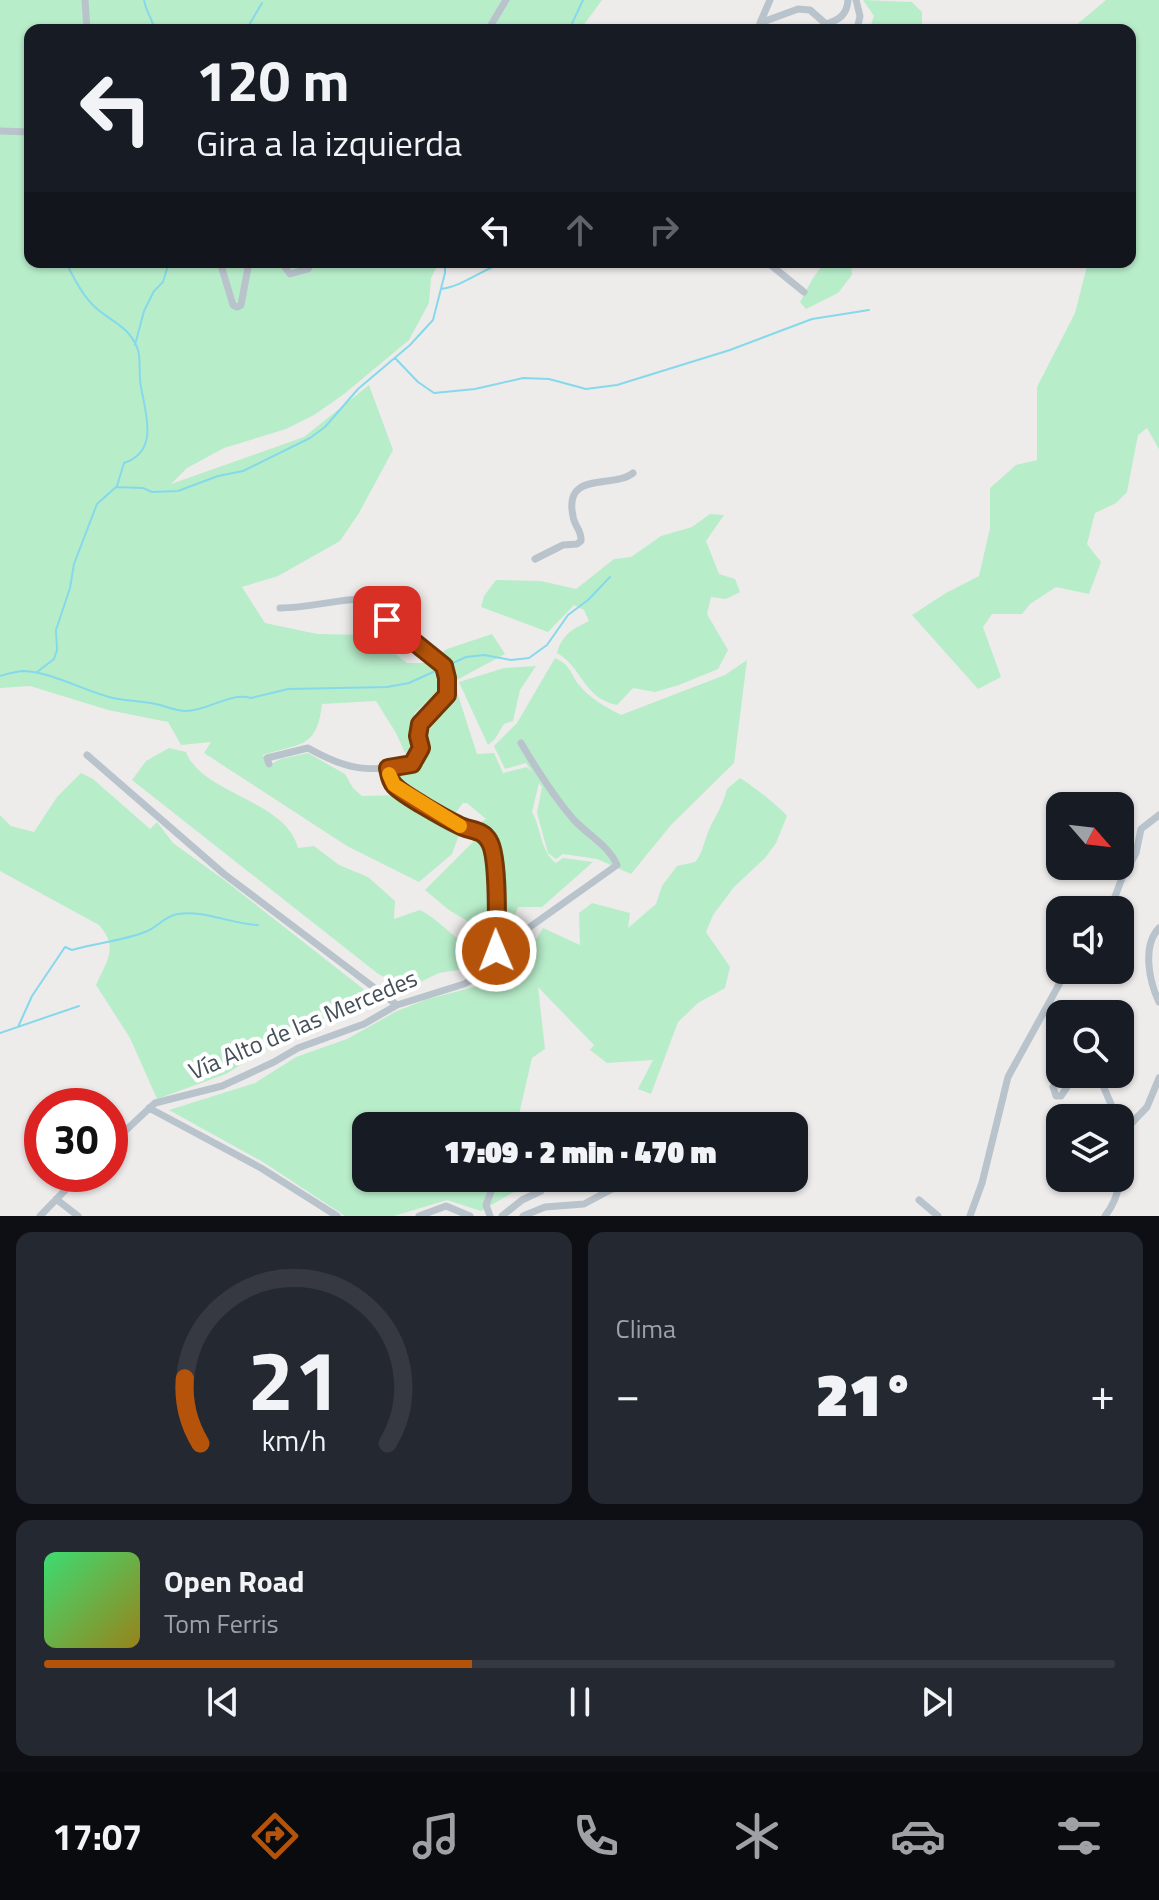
<!DOCTYPE html>
<html lang="es">
<head>
<meta charset="utf-8">
<style>
	body { margin:0; font-family:"Titillium Web",sans-serif; background:#242831; color:#f1f3f6; height:100vh; display:flex; flex-direction:column; font-size:30px; white-space:nowrap }
	* { box-sizing:border-box; margin:0 }
	p { font-size:26px; color:#9ea1a6 }
	.icon { flex:none; width:44px; height:44px; fill:none; stroke:currentColor; stroke-width:2; stroke-linecap:round; stroke-linejoin:round }
	.map { position:relative; height:1216px; overflow:hidden }
	.sheet { display:flex; flex-direction:column; gap:16px; padding:16px; background:#0d0f14; flex:1 }
	.sheet>* { flex:none }
	.hud { position:absolute; left:24px; top:24px; width:1112px; height:244px; border-radius:16px; box-shadow:0 2px 6px #0004; background:#171b24; color:#f1f3f6; overflow:hidden }
	.needle { width:52px; rotate:118deg }
	.fabs { position:absolute; left:1046px; top:792px; display:grid; gap:16px }
	.fabs a { display:grid; place-items:center; width:88px; height:88px; border-radius:16px; background:#171b24; box-shadow:0 2px 6px #0004; font-size:40px }
	.speed { position:absolute; left:24px; top:1088px; display:flex; gap:16px; font-size:40px; font-weight:700; text-align:center }
	.speed>* { display:grid; place-content:center; width:104px; height:104px; border-radius:50%; background:#171b24; box-shadow:0 2px 6px #0004; line-height:1 }
	.speed .limit { border:12px solid #d22; background:#fff; color:#111 }
	.pin { position:absolute; display:grid; place-items:center; width:68px; height:68px; color:#fff; margin:-34px; border-radius:16px; box-shadow:0 4px 12px #0006 }
	.me { position:absolute; width:88px; margin:-44px; rotate:359deg; stroke-linejoin:round; filter:drop-shadow(0 0 6px #0008) }
	.turn { display:flex; align-items:center; gap:28px; height:168px; padding:0 40px; font-size:36px }
	.turn .icon { width:104px; height:104px; stroke-width:2.5 }
	.turn b { display:block; font-size:56px; line-height:68px }
	.lanes { display:flex; align-items:center; height:76px; padding:0 40px; background:#0003; justify-content:center; gap:40px; direction:ltr }
	.lanes .off { opacity:.35 }
	.big { font-size:60px; font-weight:800; line-height:1.1 }
	.sheet .tile { flex:1; display:flex; flex-direction:column; justify-content:center; gap:12px; min-width:0; padding:0 28px; border-radius:16px; background:#242831 }
	.sheet .dial { align-items:center; gap:0 }
	.dial svg { height:208px; overflow:visible; fill:none; stroke:#363941; stroke-width:7; stroke-linecap:round; text-anchor:middle }
	.dial text { fill:#f1f3f6; stroke:none }
	.song { display:flex; align-items:center; gap:24px }
	.cover { width:96px; height:96px; border-radius:12px; background:linear-gradient(135deg,hsl(140 70% 55%),hsl(50 70% 35%)) }
	.played { height:8px; border-radius:4px; background:linear-gradient(90deg,#b45309 40%,#363941 40%) }
	.keys { display:flex; justify-content:space-around; direction:ltr }
	.heat { display:flex; justify-content:space-between; align-items:center; font-size:44px; direction:ltr }
	.sheet .tiles { flex:1; display:grid; gap:16px; grid-template-columns:1fr 1fr }
	.tile:last-child { grid-column:span 2 }
	.trip { position:absolute; left:352px; top:1112px; width:456px; height:80px; border-radius:16px; background:#171b24; box-shadow:0 2px 6px #0004; font-weight:800; line-height:80px; text-align:center }
	.menu { display:flex; height:128px; justify-content:space-around; align-items:center; background:#090b0e; color:#9ea1a6 }
	.menu .icon { width:56px; height:56px }
	.menu .active { color:#b45309 }
	.menu b { font-size:36px; color:#f1f3f6 }
	.map>svg:first-child { display:block }
	.green { fill:#b8edca }
	.lines { fill:none; stroke-linecap:round; stroke-linejoin:round }
	.stream { stroke:#85d9ea; stroke-width:2 }
	.minor { stroke:#b9c3cb; stroke-width:7 }
	.route-casing { stroke:#753606; stroke-width:20 }
	.route { stroke:#b45309; stroke-width:14 }
	.slow { stroke:#f59e0b; stroke-width:14 }
	.labels { text-anchor:middle; stroke-width:8; stroke-linejoin:round; paint-order:stroke }
	.street-label { font-size:24px; fill:#444f58; stroke:#fff }
</style>
</head>
<body>
<div class="map">
<svg width="1159" height="1216" viewBox="0 0 1159 1216">
	<rect width="100%" height="100%" fill="#eeebeb"/>
	<path class="green" d="M0,0H602L580,30H30V262H439L431,278L429,303L409,340L344,394L314,415L286,429L224,448L187,468L171,484L304,437L369,385L393,450L359,513L340,541L278,576L242,587L265,623L317,634L370,635L407,663H427L447,649L492,634L505,654L438,690L414,714V744L405,753L396,733L376,701L322,704C317,749 300,743 263,755L267,766L281,759L308,753L345,774L353,788L362,796L403,795L459,835L452,854L419,882L347,846L204,753L211,742L181,745L168,722L108,710L30,686L0,688Z
		M863,0L912,2L922,12V30H869L874,16Z
		M1106,0H1159V449L1147,428L1138,435L1127,492L1116,503L1095,513L1087,544L1101,562L1089,594L1056,587L1030,604L1022,614H992L983,627L1001,677L978,689L912,615L946,593L979,576L990,528V488L1016,465L1037,460V387L1075,313L1088,262H1130V30H1075V26Z
		M825,262H851L852,275L838,293L806,309L800,302L813,278Z
		M710,514L724,515L706,541L719,574L735,579L740,592L726,599L711,597L707,614L728,650L718,669L679,685L655,692L633,688L617,705C583,698 583,668 557,653C562,635 572,629 589,621L584,610L574,605L548,632L481,607L484,596L496,580L541,581L576,589L614,559L631,557L661,536L692,527Z
		M555,658C573,667 569,673 580,686C591,699 606,707 621,715L725,675L747,660L734,763L671,825L631,874L597,859L563,854L556,859L548,853L537,813L542,787L539,783L532,812C542,830 540,851 556,863L563,858L593,862L542,907H518L509,932L502,937L498,887L502,886C501,855 500,846 477,825L486,819L467,803H463L453,816C435,808 403,795 396,775L424,765V737L457,692L477,754L494,753L503,773L527,767L532,772L526,763L505,769L494,746L517,723Z
		M536,666L520,690L513,721L504,724L495,739L488,745L459,682L504,668Z
		M169,748L186,752C202,794 286,800 298,848L314,846L339,865L368,877L395,901L394,919L420,910C442,921 456,943 479,950L481,958L471,968L439,973L416,984H397L377,973L132,780L146,761Z
		M81,773L93,779L150,829L157,822L173,843L227,882L371,995L336,1018L292,1033L226,1074L157,1099L130,1038L96,985C107,960 119,948 99,925L0,871V815L11,826L34,832L57,797Z
		M740,778C748,782 782,809 787,816L776,843L765,858L734,887L713,915L706,932L730,967L725,988L698,1003L678,1022L651,1094L638,1089L653,1060L607,1063L590,1050L594,1045L538,987L545,1049L532,1058L518,1119L520,1126H366V1178H533V1186L512,1193L481,1211L447,1200L394,1216H345L263,1162L169,1110L255,1083L296,1057L347,1039L397,1011L428,999L478,986L501,964L519,968L543,928L580,945L579,913L592,903L630,913L628,928L656,904L662,886L677,866L695,862C702,854 702,848 706,838C712,819 722,810 727,789Z
		M477,838L484,842L491,855L490,935L449,910L425,890Z"/>
	<g class="lines">
		<path class="stream" d="M144,0C146,11 152,19 155,30
			M246,30L262,3
			M569,30L583,0
			M67,265C75,280 83,296 95,307C105,317 120,323 129,334C145,353 137,366 141,387C146,415 159,451 124,463L117,486
			M441,289C463,286 482,270 504,262
			M135,345L144,311L154,291L163,282L169,262
			M395,358L418,382L434,393L475,389L523,378L549,379L586,389L617,385L730,350L812,319L869,310
			M37,672L54,659L57,650L56,630L70,588L74,564L97,504L116,487L143,488L152,492L178,491L218,476L243,471L310,438L325,427L358,389L410,345L433,320L445,273V262
			M0,676C7,674 17,671 24,671C52,672 84,691 113,698C126,701 141,701 156,704C165,706 176,711 186,711C208,711 229,692 251,698L288,689L387,687L409,683L466,657L484,655L511,660L529,658L547,645L568,615L588,600L610,577
			M18,1027L32,996L65,947L72,950C96,943 122,941 145,932C157,928 164,916 178,914C205,910 231,924 258,925
			M0,1033L79,1006"/>
		<path class="minor" d="M85,0L87,30
			M770,0L760,23L798,9L810,10L826,24C839,20 847,15 848,0
			M856,0L860,16L857,30
			M422,30H438
			M488,30L506,0
			M0,131L30,132
			M220,262L233,305L237,307L241,305L249,262
			M281,262L290,274L308,269L311,262
			M767,262L804,292
			M535,559L563,545L577,544L581,541C582,530 574,526 573,516C563,470 614,489 633,473
			M87,755L224,874L397,1005
			M269,764L267,758L308,748C347,770 368,773 412,764C425,748 414,741 420,726C424,714 438,703 447,695V678L444,666L361,599C334,600 308,608 280,608
			M388,768L394,785L432,811L460,826L478,831L488,839L494,860L496,951
			M1110,910L1122,878L1136,853L1141,829L1159,815
			M1159,928C1142,946 1149,981 1159,1002
			M1098,1074L1117,1118
			M1053,1087L1056,1096H1061L1076,1074
			M149,1108L261,1168L337,1216
			M110,1145L155,1103L222,1086L274,1062L298,1048L364,1024L397,1005L464,984L479,976L496,951L617,865C609,846 588,835 574,820C553,796 537,770 521,743
			M485,1179L494,1184L486,1205L490,1216
			M716,1184L719,1178
			M56,1199L78,1216
			M919,1200L938,1216
			M40,1216L81,1174
			M419,1216L446,1206L470,1216
			M502,1216L522,1200L541,1191L545,1185L544,1178
			M523,1216L545,1207L584,1204L612,1189L673,1178
			M970,1216L982,1183L1008,1077L1067,970
			M1105,1216C1124,1193 1122,1160 1123,1132L1147,1107L1159,1078"/>
	</g>
	<g class="lines">
		<g class="route-casing">
			<path id="route" d="M387,620L444,666L447,678V695L420,724L418,736L421,748L412,764L388,768C389,773 390,781 394,785C401,794 451,822 463,827C473,831 483,830 489,841C499,856 497,930 496,951"/>
		</g>
		<use href="#route" class="route"/>
		<path class="slow" d="M389,774L394,785L460,826"/>
	</g>
	<g class="labels">
		<g class="street-label">
			<text transform="translate(303 1025) rotate(-23)" y="8">Vía Alto de las Mercedes</text>
		</g>
	</g>
</svg>
<div class="fabs">
<a><svg class="needle" viewBox="-14 -14 28 28"><path d="M0-13l5 13h-10z" fill="#e53935"/><path d="M0 13l5-13h-10z" fill="#9ea1a6"/></svg></a>
<a><svg class="icon" aria-label="sound" viewBox="0 0 24 24"><path d="M4 9h4l5-4v14l-5-4H4zM17 9q2 3 0 6"/></svg></a>
<a><svg class="icon" aria-label="search" viewBox="0 0 24 24"><circle cx="10" cy="10" r="6"/><path d="M15 15l6 6"/></svg></a>
<a><svg class="icon" aria-label="layers" viewBox="0 0 24 24"><path d="M12 4l9 5-9 5-9-5zM3 14l9 5 9-5"/></svg></a>
</div>
<div class="speed"><div class="limit">30</div></div>
<div class="pin" style="left:387px;top:620px;background:#d93025"><svg class="icon" aria-label="arrive" viewBox="0 0 24 24"><path d="M6 21V4h12l-3 4 3 4H6"/></svg></div>
<svg class="me" style="left:496px;top:951px" viewBox="-20 -20 40 40"><circle r="17" fill="#b45309" stroke="#fff" stroke-width="3"/><path d="M0-11L8 9 0 5-8 9z" fill="#fff"/></svg>
<div class="trip">17:09 · 2 min · 470 m</div>
<div class="hud">
<div class="turn"><svg class="icon" aria-label="left" viewBox="0 0 24 24"><path d="M17 20v-9H6M10 6l-5 5 5 5"/></svg><div><b>120 m</b>Gira a la izquierda</div></div>
<div class="lanes"><svg class="icon" aria-label="left" viewBox="0 0 24 24"><path d="M17 20v-9H6M10 6l-5 5 5 5"/></svg><svg class="icon off" aria-label="ahead" viewBox="0 0 24 24"><path d="M12 20V5M6 11l6-6 6 6"/></svg><svg class="icon off" aria-label="right" viewBox="0 0 24 24"><path d="M7 20v-9h11M14 6l5 5-5 5"/></svg></div>
</div>
</div>
<section class="sheet">
<div class="tiles">
<div class="tile dial"><svg viewBox="0 0 100 80">
<path d="M14 69A42 42 0 1 1 86 69"/>
<path d="M14 69A42 42 0 0 1 8 44" stroke="#b45309"/>
<text x="50" y="56" font-size="32" font-weight="700">21</text>
<text x="50" y="72" font-size="11">km/h</text>
</svg></div>
<div class="tile"><p>Clima</p>
<div class="heat"><a>−</a><b class="big">21°</b><a>+</a></div>
</div>
<div class="tile">
<div class="song"><i class="cover"></i><div><b>Open Road</b><p>Tom Ferris</p></div></div>
<div class="played"></div>
<div class="keys"><svg class="icon" aria-label="previous" viewBox="0 0 24 24"><path d="M18 5L8 12l10 7zM5 5v14"/></svg><svg class="icon" aria-label="pause" viewBox="0 0 24 24"><path d="M8 5v14M16 5v14"/></svg><svg class="icon" aria-label="next" viewBox="0 0 24 24"><path d="M6 5l10 7-10 7zM19 5v14"/></svg></div>
</div>
</div>
</section>
<nav class="menu">
<b>17:07</b>
<svg class="icon active" aria-label="directions" viewBox="0 0 24 24"><path d="M12 3l9 9-9 9-9-9zM9 14v-3h6M13 9l2 2-2 2"/></svg>
<svg class="icon" aria-label="music" viewBox="0 0 24 24"><path d="M9 18V5l10-2v13"/><circle cx="6" cy="18" r="3"/><circle cx="16" cy="16" r="3"/></svg>
<svg class="icon" aria-label="phone" viewBox="0 0 24 24"><path d="M5 4h4l2 5-3 2q2 4 5 5l2-3 5 2v4C11 20 4 13 5 4z"/></svg>
<svg class="icon" aria-label="climate" viewBox="0 0 24 24"><path d="M12 3v18M4 7l16 10M4 17L20 7"/></svg>
<svg class="icon" aria-label="car" viewBox="0 0 24 24"><path d="M5 17H2v-5l4-1 3-4h7l3 4 3 1v5h-3M9 17h6M6 11h13"/><circle cx="7" cy="17" r="2"/><circle cx="17" cy="17" r="2"/></svg>
<svg class="icon" aria-label="filters" viewBox="0 0 24 24"><path d="M4 7h16M4 17h16"/><circle cx="9" cy="7" r="2"/><circle cx="15" cy="17" r="2"/></svg>
</nav>
</body>
</html>
